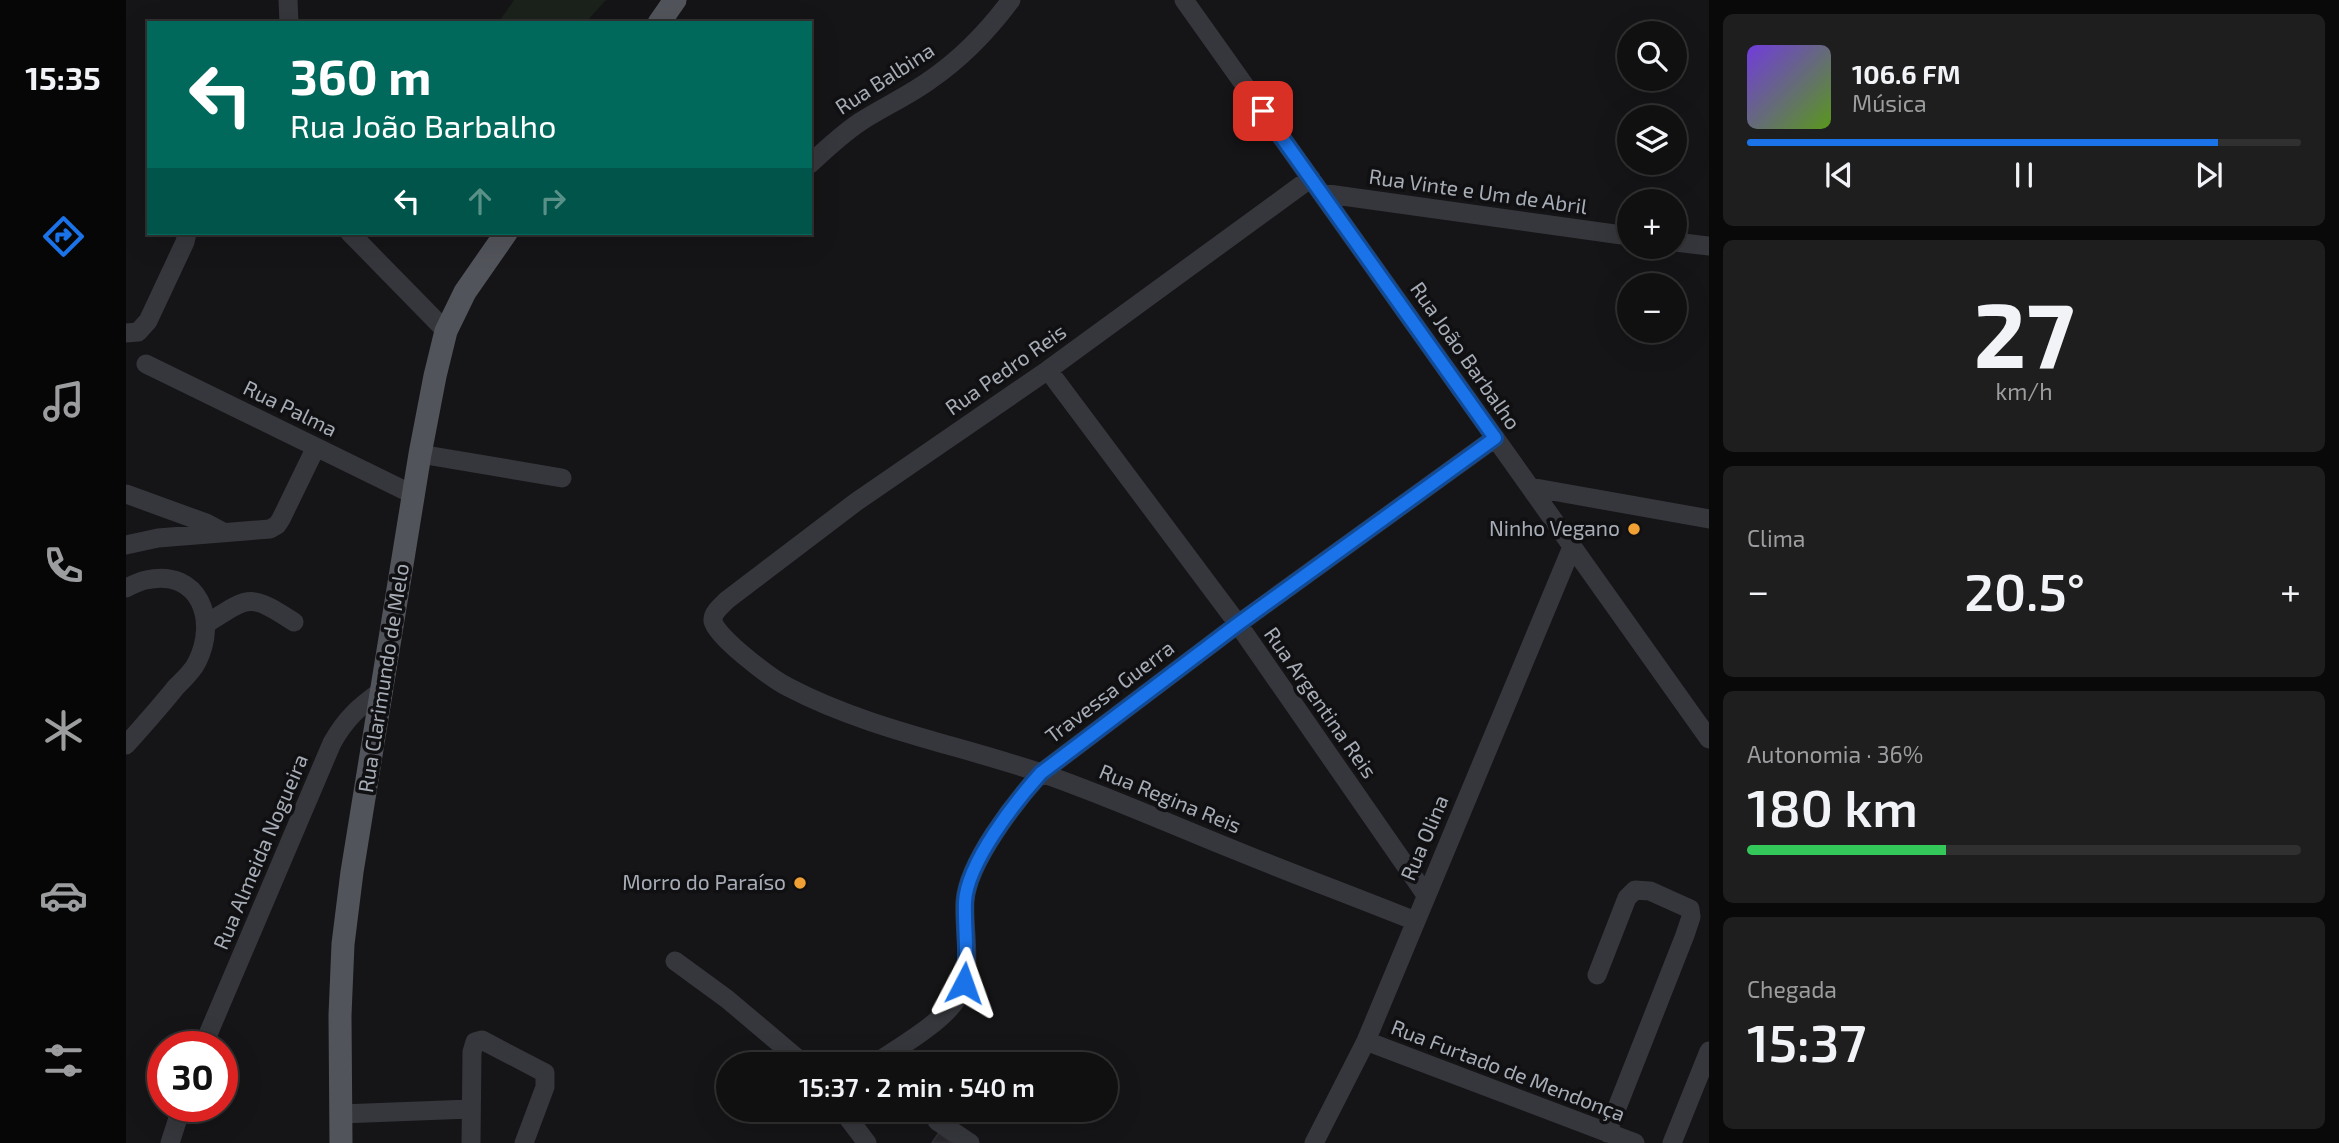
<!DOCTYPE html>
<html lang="pt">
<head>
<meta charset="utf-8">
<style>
	body { margin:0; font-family:"Exo 2",sans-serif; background:#1e1e1f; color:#f1f3f6; height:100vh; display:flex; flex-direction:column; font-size:26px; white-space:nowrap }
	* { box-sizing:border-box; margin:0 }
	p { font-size:23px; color:#9c9d9f }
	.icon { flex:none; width:38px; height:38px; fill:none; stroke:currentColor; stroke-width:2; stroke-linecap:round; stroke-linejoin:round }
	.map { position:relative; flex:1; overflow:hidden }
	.details { display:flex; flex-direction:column; gap:14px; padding:14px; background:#090909; width:630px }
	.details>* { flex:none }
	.guide { position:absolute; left:21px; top:21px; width:665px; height:214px; border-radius:0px; box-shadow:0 7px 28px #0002,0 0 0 2px #303031; background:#00695c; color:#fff; overflow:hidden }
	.controls { position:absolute; left:1491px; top:21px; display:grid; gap:14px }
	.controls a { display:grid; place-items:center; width:70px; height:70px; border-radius:50%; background:#101011; box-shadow:0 7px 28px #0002,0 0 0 2px #303031; font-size:35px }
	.speed { position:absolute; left:21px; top:1031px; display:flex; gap:14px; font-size:35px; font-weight:700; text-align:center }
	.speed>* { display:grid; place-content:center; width:91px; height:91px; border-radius:50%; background:#101011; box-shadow:0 7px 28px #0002,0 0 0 2px #303031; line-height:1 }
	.speed .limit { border:10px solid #d22; background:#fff; color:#111 }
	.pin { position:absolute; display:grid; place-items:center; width:60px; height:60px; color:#fff; margin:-30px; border-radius:14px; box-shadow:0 4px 10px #0006 }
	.me { position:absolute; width:77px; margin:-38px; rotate:4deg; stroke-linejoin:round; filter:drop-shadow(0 0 5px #0008) }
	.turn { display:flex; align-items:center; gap:24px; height:147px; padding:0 28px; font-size:32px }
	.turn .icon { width:91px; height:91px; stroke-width:2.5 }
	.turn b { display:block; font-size:49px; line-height:60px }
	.lanes { display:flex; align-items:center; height:66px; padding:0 28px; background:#0003; justify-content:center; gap:35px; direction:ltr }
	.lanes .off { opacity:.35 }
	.big { font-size:52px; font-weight:600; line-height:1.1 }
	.details .widget { flex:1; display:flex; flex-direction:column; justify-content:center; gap:10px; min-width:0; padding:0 24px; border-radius:10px; background:#1e1e1f }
	.details .dial { align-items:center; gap:0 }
	.dial b { font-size:91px; line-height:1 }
	.song { display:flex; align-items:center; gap:21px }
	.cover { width:84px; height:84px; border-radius:10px; background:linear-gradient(135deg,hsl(260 70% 55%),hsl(90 70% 35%)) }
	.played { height:7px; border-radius:4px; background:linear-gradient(90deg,#1a73e8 85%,#303031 85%) }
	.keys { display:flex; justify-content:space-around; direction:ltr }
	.heat { display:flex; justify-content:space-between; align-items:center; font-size:38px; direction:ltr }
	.charge { height:10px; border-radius:5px; background:linear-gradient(90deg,#34c759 36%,#303031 0) }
	.trip { position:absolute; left:590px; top:1052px; width:402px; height:70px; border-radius:35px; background:#101011; box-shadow:0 7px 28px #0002,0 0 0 2px #303031; font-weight:600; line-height:70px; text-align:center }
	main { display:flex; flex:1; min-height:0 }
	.tabs { display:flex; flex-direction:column; width:126px; justify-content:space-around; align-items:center; background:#060607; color:#9c9d9f }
	.tabs .icon { width:49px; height:49px }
	.tabs .on { color:#1a73e8 }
	.tabs b { font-size:32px; color:#f1f3f6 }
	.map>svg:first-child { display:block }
	.green { fill:#1b221b }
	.building { fill:#28282b; stroke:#2f2f33; stroke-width:2 }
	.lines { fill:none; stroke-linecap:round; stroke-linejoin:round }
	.minor { stroke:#36373c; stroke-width:19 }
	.major { stroke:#52545b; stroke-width:23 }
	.route-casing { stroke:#114b97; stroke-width:18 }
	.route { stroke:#1a73e8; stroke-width:12 }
	.poi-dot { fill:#f1a033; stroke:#101012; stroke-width:2.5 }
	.labels { text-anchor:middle; stroke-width:7; stroke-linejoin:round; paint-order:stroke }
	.street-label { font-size:21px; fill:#a7adb7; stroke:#101012 }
	.poi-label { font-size:21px; fill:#a7adb7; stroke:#101012; text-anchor:end }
</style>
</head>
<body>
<main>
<nav class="tabs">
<b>15:35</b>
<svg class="icon on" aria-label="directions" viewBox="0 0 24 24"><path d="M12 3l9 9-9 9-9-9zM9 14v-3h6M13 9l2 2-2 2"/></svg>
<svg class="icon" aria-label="music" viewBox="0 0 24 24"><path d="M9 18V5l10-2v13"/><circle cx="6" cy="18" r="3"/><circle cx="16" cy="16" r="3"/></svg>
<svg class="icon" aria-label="phone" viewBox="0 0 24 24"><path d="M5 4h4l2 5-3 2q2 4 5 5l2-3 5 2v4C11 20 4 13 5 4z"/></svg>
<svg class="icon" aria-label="climate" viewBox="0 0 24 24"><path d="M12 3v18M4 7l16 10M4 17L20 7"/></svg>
<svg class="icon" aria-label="car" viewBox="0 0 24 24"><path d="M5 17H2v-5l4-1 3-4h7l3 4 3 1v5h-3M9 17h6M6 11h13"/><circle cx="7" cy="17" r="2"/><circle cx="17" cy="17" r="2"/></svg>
<svg class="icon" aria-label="filters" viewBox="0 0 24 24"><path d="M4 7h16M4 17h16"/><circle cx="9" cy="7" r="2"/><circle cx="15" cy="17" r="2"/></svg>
</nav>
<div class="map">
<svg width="1583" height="1143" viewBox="0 0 1583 1143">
	<rect width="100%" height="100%" fill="#151517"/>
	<path class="green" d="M388,0H480L459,23H372Z"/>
	<path class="building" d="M813,1133L826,1143H806Z"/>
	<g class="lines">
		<path class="minor" d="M162,0L163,23
			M1058,0L1583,739
			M684,164C700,149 716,134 734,122C757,107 782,96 804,80C836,58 862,31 885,0
			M1185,178L922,370L730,502L601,600C596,605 586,613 587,621C590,637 646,679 662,687C742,729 833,745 918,774C984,797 1046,825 1111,851C1170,875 1229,897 1289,921
			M1195,193L1503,236
			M224,233L320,331
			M1549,242L1583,246
			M0,333L12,332L22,321L59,242L61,233
			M20,364L288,495
			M922,370L1112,624L1300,895
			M294,454L436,478
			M1404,487L1583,519
			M0,494L80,523L97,532
			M0,545L32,538L144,529L151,525L155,519L190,447
			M0,588C6,585 14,581 20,580C74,568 92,621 71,662C67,671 57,680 50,687C34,707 17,726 0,745
			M80,624C124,596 123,593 168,622
			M549,961L601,999L678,1064
			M1471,975L1501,898L1509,890L1524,891L1564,909L1565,917L1559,935L1481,1133
			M1240,1041L1509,1143
			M77,1046L206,743C220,718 233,707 255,691
			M748,1064C772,1048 819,1021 832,997C848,967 837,933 839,901C842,862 889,802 915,773L1112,624L1369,438
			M716,1110L741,1143
			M215,1114L344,1109
			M811,1121L844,1143
			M44,1143L56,1106
			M345,1143L346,1052L349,1042L356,1040L419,1073V1087L398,1143
			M1188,1143L1240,1041L1446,547
			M1546,1143L1583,1051"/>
		<path class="major" d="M533,23L549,0
			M215,1143L214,1015L217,944L226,872L294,454L309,376L320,331L339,292L380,233"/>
	</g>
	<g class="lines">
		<g class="route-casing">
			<path id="route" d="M838,983C843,956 838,930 839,902C841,863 889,802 915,773L1112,624L1369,438L1137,111"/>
		</g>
		<use href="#route" class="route"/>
	</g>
	<g class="poi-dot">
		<circle cx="1508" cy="529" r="7"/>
		<circle cx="674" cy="883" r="7"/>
	</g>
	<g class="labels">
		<g class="street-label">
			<text transform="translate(759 79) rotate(-33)" y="7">Rua Balbina</text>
			<text transform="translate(1352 192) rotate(8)" y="7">Rua Vinte e Um de Abril</text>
			<text transform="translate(1339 356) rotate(55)" y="7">Rua João Barbalho</text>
			<text transform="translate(880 370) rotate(-35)" y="7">Rua Pedro Reis</text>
			<text transform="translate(164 409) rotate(26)" y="7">Rua Palma</text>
			<text transform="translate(258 678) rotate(-81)" y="7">Rua Clarimundo de Melo</text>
			<text transform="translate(984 692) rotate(-37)" y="7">Travessa Guerra</text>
			<text transform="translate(1194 703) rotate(55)" y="7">Rua Argentina Reis</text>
			<text transform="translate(1044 799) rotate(22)" y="7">Rua Regina Reis</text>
			<text transform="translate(1299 838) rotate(-67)" y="7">Rua Olina</text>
			<text transform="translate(135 852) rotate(-67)" y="7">Rua Almeida Nogueira</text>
			<text transform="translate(1382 1071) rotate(21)" y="7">Rua Furtado de Mendonça</text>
		</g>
		<g class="poi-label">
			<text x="1494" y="536">Ninho Vegano</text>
			<text x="660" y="890">Morro do Paraíso</text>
		</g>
	</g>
</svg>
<div class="controls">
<a><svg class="icon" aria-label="search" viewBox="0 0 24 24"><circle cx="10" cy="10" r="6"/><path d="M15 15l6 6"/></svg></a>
<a><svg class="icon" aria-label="layers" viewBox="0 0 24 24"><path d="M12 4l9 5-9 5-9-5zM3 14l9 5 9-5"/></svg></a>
<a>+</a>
<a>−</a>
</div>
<div class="speed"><div class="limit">30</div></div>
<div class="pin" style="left:1137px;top:111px;background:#d93025"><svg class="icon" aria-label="arrive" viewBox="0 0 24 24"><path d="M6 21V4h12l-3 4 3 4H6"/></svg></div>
<svg class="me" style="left:838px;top:983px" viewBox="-20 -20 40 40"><path d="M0-17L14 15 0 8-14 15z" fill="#1a73e8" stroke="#fff" stroke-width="4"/></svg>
<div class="trip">15:37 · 2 min · 540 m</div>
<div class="guide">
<div class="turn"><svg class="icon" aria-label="left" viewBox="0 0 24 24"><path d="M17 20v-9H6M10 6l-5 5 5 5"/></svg><div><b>360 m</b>Rua João Barbalho</div></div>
<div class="lanes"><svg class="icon" aria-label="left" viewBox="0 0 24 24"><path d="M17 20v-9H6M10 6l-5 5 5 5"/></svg><svg class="icon off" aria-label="ahead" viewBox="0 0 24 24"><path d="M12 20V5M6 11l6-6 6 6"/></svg><svg class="icon off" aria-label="right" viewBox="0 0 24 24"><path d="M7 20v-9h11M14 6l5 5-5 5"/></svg></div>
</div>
</div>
<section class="details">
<div class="widget">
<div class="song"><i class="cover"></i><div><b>106.6 FM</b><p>Música</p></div></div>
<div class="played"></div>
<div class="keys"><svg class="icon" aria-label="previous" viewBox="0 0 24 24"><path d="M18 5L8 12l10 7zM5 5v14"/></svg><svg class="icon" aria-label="pause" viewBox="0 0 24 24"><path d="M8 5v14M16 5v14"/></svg><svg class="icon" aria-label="next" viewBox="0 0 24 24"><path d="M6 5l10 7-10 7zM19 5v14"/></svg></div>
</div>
<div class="widget dial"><b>27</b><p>km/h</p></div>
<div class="widget"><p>Clima</p>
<div class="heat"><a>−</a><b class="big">20.5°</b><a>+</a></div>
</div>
<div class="widget"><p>Autonomia · 36%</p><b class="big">180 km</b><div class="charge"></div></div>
<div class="widget"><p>Chegada</p><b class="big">15:37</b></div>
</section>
</main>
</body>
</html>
